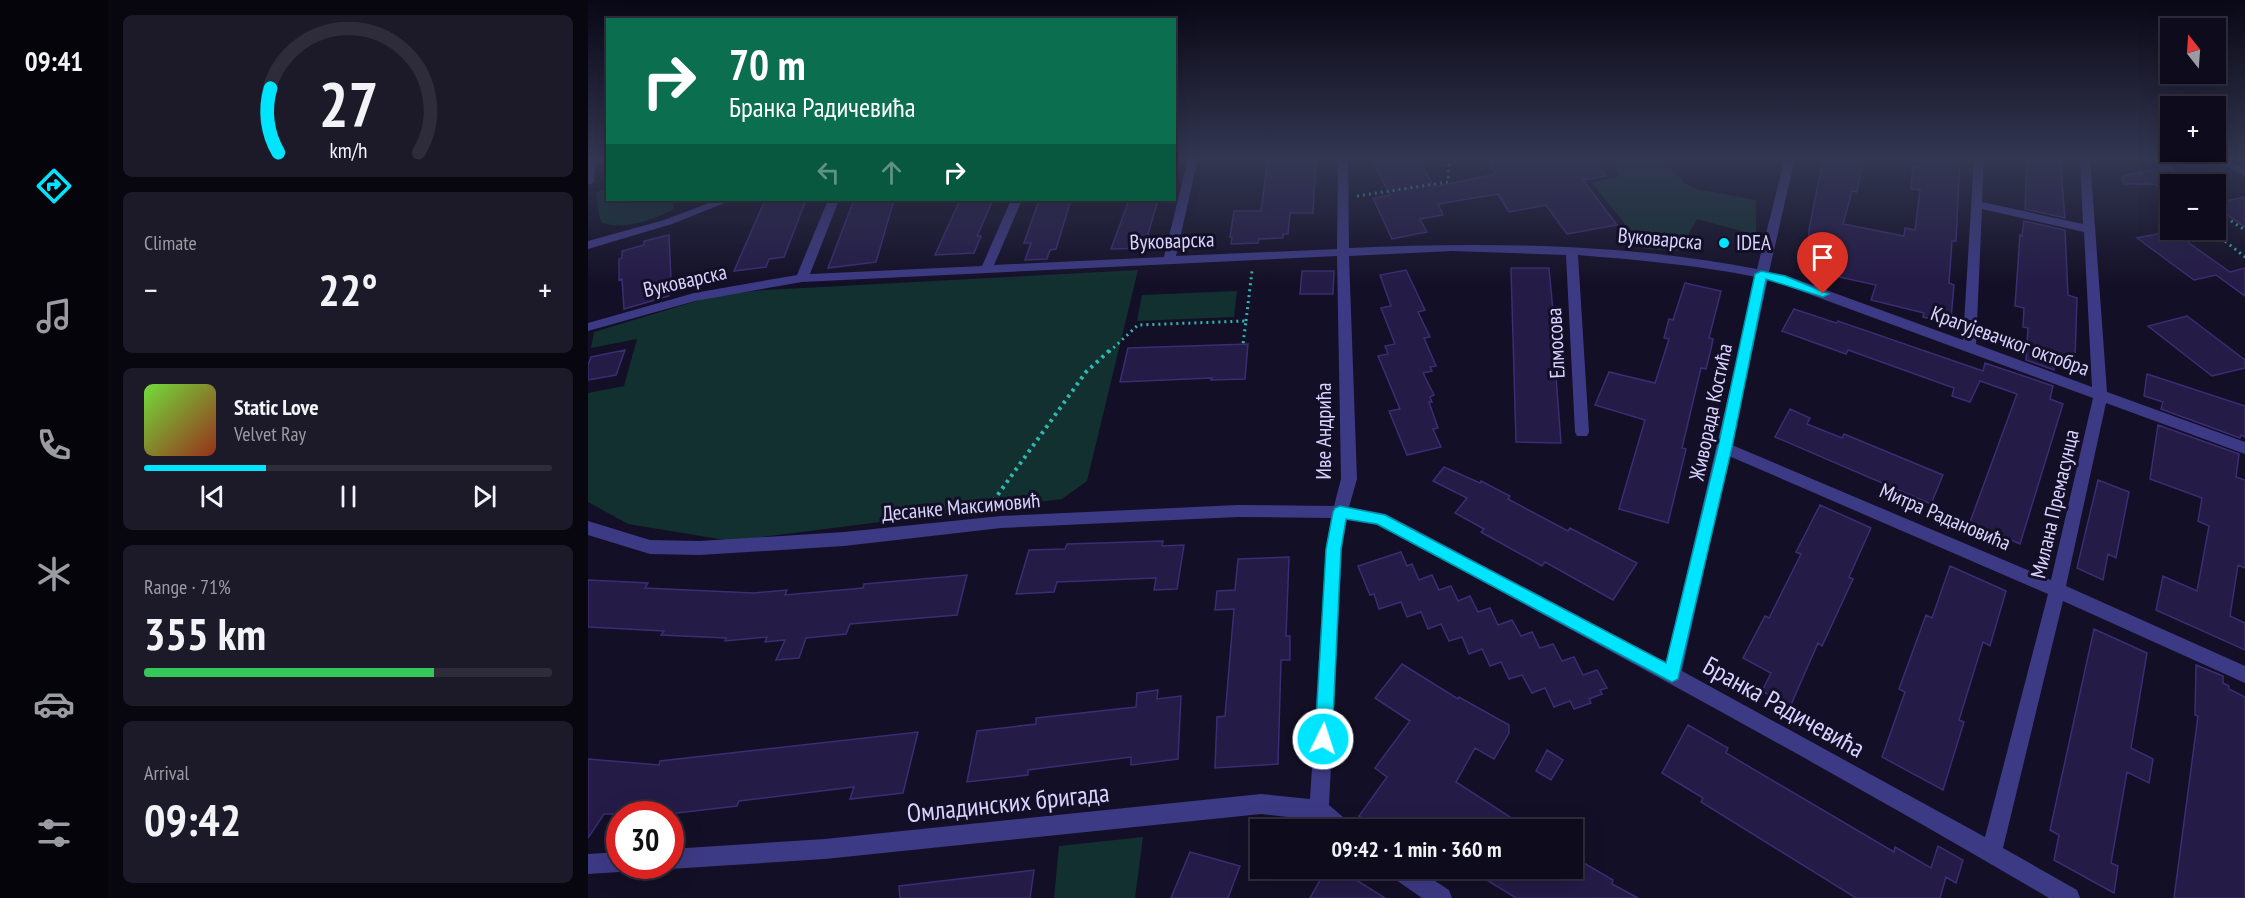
<!DOCTYPE html>
<html lang="en">
<head>
<meta charset="utf-8">
<style>
	body { margin:0; font-family:"PT Sans Narrow",sans-serif; background:#1c1929; color:#f1f3f6; height:100vh; display:flex; flex-direction:column; font-size:22px; white-space:nowrap }
	* { box-sizing:border-box; margin:0 }
	p { font-size:20px; color:#9b9ba3 }
	.icon { flex:none; width:33px; height:33px; fill:none; stroke:currentColor; stroke-width:2; stroke-linecap:round; stroke-linejoin:round }
	.map { position:relative; flex:1; overflow:hidden }
	.panel { display:flex; flex-direction:column; gap:15px; padding:15px; background:#08060f; width:480px }
	.panel>* { flex:none }
	.banner { position:absolute; left:18px; top:18px; width:570px; height:183px; border-radius:0px; box-shadow:0 6px 24px #0002,0 0 0 2px #2e2b3b; background:#0b6e4f; color:#fff; overflow:hidden }
	.needle { width:39px; rotate:343deg }
	.controls { position:absolute; left:1572px; top:18px; display:grid; gap:12px }
	.controls a { display:grid; place-items:center; width:66px; height:66px; border-radius:0px; background:#0e0b1c; box-shadow:0 6px 24px #0002,0 0 0 2px #2e2b3b; font-size:30px }
	.speed { position:absolute; left:18px; top:801px; display:flex; gap:12px; font-size:30px; font-weight:700; text-align:center }
	.speed>* { display:grid; place-content:center; width:78px; height:78px; border-radius:50%; background:#0e0b1c; box-shadow:0 6px 24px #0002,0 0 0 2px #2e2b3b; line-height:1 }
	.speed .limit { border:9px solid #d22; background:#fff; color:#111 }
	.pin { position:absolute; display:grid; place-items:center; width:51px; height:51px; color:#fff; margin:-62px -26px; border-radius:50% 50% 50% 0; rotate:-45deg; box-shadow:0 0 6px #0007 }
	.pin .icon { rotate:45deg }
	.me { position:absolute; width:66px; margin:-33px; rotate:4deg; stroke-linejoin:round; filter:drop-shadow(0 0 4px #0008) }
	.turn { display:flex; align-items:center; gap:21px; height:126px; padding:0 24px; font-size:27px }
	.turn .icon { width:78px; height:78px; stroke-width:2.5 }
	.turn b { display:block; font-size:42px; line-height:51px }
	.lanes { display:flex; align-items:center; height:57px; padding:0 24px; background:#0003; justify-content:center; gap:30px; direction:ltr }
	.lanes .off { opacity:.35 }
	.big { font-size:45px; font-weight:700; line-height:1.1 }
	.panel .tile { flex:1; display:flex; flex-direction:column; justify-content:center; gap:9px; min-width:0; padding:0 21px; border-radius:9px; background:#1c1929 }
	.panel .dial { align-items:center; gap:0 }
	.dial svg { height:156px; overflow:visible; fill:none; stroke:#2e2b3b; stroke-width:7; stroke-linecap:round; text-anchor:middle }
	.dial text { fill:#f1f3f6; stroke:none }
	.song { display:flex; align-items:center; gap:18px }
	.cover { width:72px; height:72px; border-radius:9px; background:linear-gradient(135deg,hsl(100 70% 55%),hsl(10 70% 35%)) }
	.played { height:6px; border-radius:3px; background:linear-gradient(90deg,#00e5ff 30%,#2e2b3b 30%) }
	.keys { display:flex; justify-content:space-around; direction:ltr }
	.heat { display:flex; justify-content:space-between; align-items:center; font-size:33px; direction:ltr }
	.charge { height:9px; border-radius:4px; background:linear-gradient(90deg,#34c759 71%,#2e2b3b 0) }
	.trip { position:absolute; left:662px; top:819px; width:333px; height:60px; border-radius:0px; background:#0e0b1c; box-shadow:0 6px 24px #0002,0 0 0 2px #2e2b3b; font-weight:700; line-height:60px; text-align:center }
	main { display:flex; flex:1; min-height:0 }
	.tabs { display:flex; flex-direction:column; width:108px; justify-content:space-around; align-items:center; background:#06040b; color:#9b9ba3 }
	.tabs .icon { width:42px; height:42px }
	.tabs .selected { color:#00e5ff }
	.tabs b { font-size:27px; color:#f1f3f6 }
	.map>svg:first-child { display:block }
	.green { fill:#12302f }
	.building { fill:#241b47; stroke:#3b2d73; stroke-width:1.5 }
	.lines { fill:none; stroke-linecap:round; stroke-linejoin:round }
	.path-far1 { stroke:#2fb8b0; stroke-width:3; stroke-dasharray:2 4; stroke-linecap:butt }
	.path { stroke:#2fb8b0; stroke-width:4; stroke-dasharray:3 4.5; stroke-linecap:butt }
	.minor { fill:#3d3a85; fill-rule:evenodd }
	.route { fill:#00e5ff; stroke:#0095a6; stroke-width:1.5 }
	.poi-dot { fill:#00e5ff; stroke:#130f26; stroke-width:2 }
	.labels { text-anchor:middle; stroke-width:6; stroke-linejoin:round; paint-order:stroke }
	.street-label { font-size:21px; fill:#d9d4ff; stroke:#130f26 }
	.poi-label { font-size:21px; fill:#d9d4ff; stroke:#130f26; text-anchor:start }
	.near-street-label { font-size:26px; fill:#d9d4ff; stroke:#130f26 }
</style>
</head>
<body>
<main>
<nav class="tabs">
<b>09:41</b>
<svg class="icon selected" aria-label="directions" viewBox="0 0 24 24"><path d="M12 3l9 9-9 9-9-9zM9 14v-3h6M13 9l2 2-2 2"/></svg>
<svg class="icon" aria-label="music" viewBox="0 0 24 24"><path d="M9 18V5l10-2v13"/><circle cx="6" cy="18" r="3"/><circle cx="16" cy="16" r="3"/></svg>
<svg class="icon" aria-label="phone" viewBox="0 0 24 24"><path d="M5 4h4l2 5-3 2q2 4 5 5l2-3 5 2v4C11 20 4 13 5 4z"/></svg>
<svg class="icon" aria-label="climate" viewBox="0 0 24 24"><path d="M12 3v18M4 7l16 10M4 17L20 7"/></svg>
<svg class="icon" aria-label="car" viewBox="0 0 24 24"><path d="M5 17H2v-5l4-1 3-4h7l3 4 3 1v5h-3M9 17h6M6 11h13"/><circle cx="7" cy="17" r="2"/><circle cx="17" cy="17" r="2"/></svg>
<svg class="icon" aria-label="filters" viewBox="0 0 24 24"><path d="M4 7h16M4 17h16"/><circle cx="9" cy="7" r="2"/><circle cx="15" cy="17" r="2"/></svg>
</nav>
<section class="panel">
<div class="tile dial"><svg viewBox="0 0 100 80">
<path d="M14 69A42 42 0 1 1 86 69"/>
<path d="M14 69A42 42 0 0 1 10 36" stroke="#00e5ff"/>
<text x="50" y="56" font-size="32" font-weight="700">27</text>
<text x="50" y="72" font-size="11">km/h</text>
</svg></div>
<div class="tile"><p>Climate</p>
<div class="heat"><a>−</a><b class="big">22°</b><a>+</a></div>
</div>
<div class="tile">
<div class="song"><i class="cover"></i><div><b>Static Love</b><p>Velvet Ray</p></div></div>
<div class="played"></div>
<div class="keys"><svg class="icon" aria-label="previous" viewBox="0 0 24 24"><path d="M18 5L8 12l10 7zM5 5v14"/></svg><svg class="icon" aria-label="pause" viewBox="0 0 24 24"><path d="M8 5v14M16 5v14"/></svg><svg class="icon" aria-label="next" viewBox="0 0 24 24"><path d="M6 5l10 7-10 7zM19 5v14"/></svg></div>
</div>
<div class="tile"><p>Range · 71%</p><b class="big">355 km</b><div class="charge"></div></div>
<div class="tile"><p>Arrival</p><b class="big">09:42</b></div>
</section>
<div class="map">
<svg width="1657" height="898" viewBox="0 0 1657 898">
	<rect width="100%" height="100%" fill="#130f26"/>
	<path class="green" d="M1017,158H1074L1096,183L1108,189L1168,200V235L1109,219L1091,251L1057,249L1004,183L1031,176Z
		M19,189L20,200H85L86,209C66,220 37,230 14,223L11,215L8,192Z
		M550,270L499,481L474,499L143,541L40,524L0,502V393L36,386L49,339L3,348L6,332L125,296L177,290Z
		M649,291L646,317L549,321L554,295Z
		M555,837L547,898H466L471,846Z"/>
	<path class="building" d="M680,158H728L725,213H702L700,234H695V238L671,239L670,243L643,244L644,237H642L646,211H673Z
		M783,158H830L846,187L908,174L898,158H942L945,163L974,158H986L990,163L1005,160L1018,176L995,180L1029,225L979,234L958,205L921,212L910,194L850,204L855,215L832,219L839,232L804,239L785,198L802,195Z
		M1235,158H1275L1269,192L1264,191L1255,224L1316,236L1317,228L1327,230L1332,190L1323,189L1325,166L1332,168L1333,158H1372L1368,241H1364L1361,283L1366,285L1363,319L1358,318V323L1335,317L1336,313L1283,300L1288,285L1219,270L1221,230Z
		M1443,158H1472L1477,218L1437,209L1439,163L1443,164Z
		M1582,166V169L1607,184H1582V195L1567,184H1535L1534,176Z
		M1657,197V227L1628,207V203Z
		M177,200H218L196,257L181,259L178,267L146,271Z
		M266,200H306L288,262L240,268Z
		M372,200H405L389,236H393L386,253L347,255Z
		M451,200H483L468,249L462,250L459,259L437,260L443,243H436Z
		M541,200H570L556,248L523,249Z
		M1436,221L1477,230L1480,295L1489,298L1487,358L1466,353V370L1438,360L1440,328L1435,327L1436,308L1427,306L1432,235L1434,236Z
		M1584,231L1642,272L1657,268V296L1628,275L1606,280L1549,238Z
		M81,235L83,279H80L81,296L36,309L34,279L31,280V259L34,258V251L56,245V241Z
		M923,268H961L971,377H968L973,443L928,442Z
		M818,270L837,310L830,312L842,337L836,338L848,366L842,367L844,371L835,373L846,395L842,397L844,402H841L850,428L845,429L853,447L819,455L801,411L812,409L790,356L800,354L797,346L807,344L793,308L803,306L792,275Z
		M714,271H746L745,294H712Z
		M1097,283L1133,291L1121,338L1125,339L1123,349L1118,369L1113,368L1094,448L1098,449L1080,523L1031,509L1057,420L1007,405L1021,372L1067,383L1081,339L1076,338L1081,319L1085,320Z
		M1206,309L1248,323L1250,321L1395,371L1397,363L1465,386L1462,399L1475,404L1432,544L1382,522L1429,394L1392,381L1382,402L1364,396L1366,388L1260,350L1258,354L1194,331Z
		M1599,316L1657,360V368L1624,376L1560,326Z
		M660,344L657,379L623,380L624,378L532,382L540,348Z
		M37,350L28,375L0,380V365L3,357Z
		M1559,374L1657,406V437L1653,435L1652,438L1573,409L1575,402L1556,396Z
		M1202,409L1222,418L1219,424L1254,438L1256,434L1355,475L1343,504L1187,437Z
		M1570,425L1651,454L1648,477L1657,480V568L1650,565L1642,616L1657,623V650L1568,610L1575,576L1609,591L1621,526L1610,521L1614,498L1562,479Z
		M856,467L892,483L893,481L922,496L920,499L980,531L982,528L1049,563L1025,600L957,562L954,566L893,532L896,529L867,513L879,498L845,481Z
		M1510,480L1541,492L1528,558L1520,554L1515,580L1489,568Z
		M1232,505L1283,528L1261,577L1265,579L1234,646L1230,643L1202,707L1174,691L1183,673L1155,658L1177,616L1181,618L1213,554L1208,552Z
		M575,541L574,546L596,545L589,589L566,590L568,578L469,582L466,592L428,594L441,550L477,549L479,544Z
		M813,552L819,566L824,564L831,580L844,575L851,590L863,586L870,601L882,596L890,612L902,608L910,625L924,620L933,636L944,632L952,648L965,644L974,661L986,657L995,675L1009,670L1019,688L1012,690L1014,694L1001,699L1003,703L986,709L982,701L966,707L957,688L944,693L934,675L921,679L913,662L902,666L894,649L881,654L874,637L861,641L853,624L840,629L833,612L819,617L813,602L791,609L786,594L782,595L770,566Z
		M701,557L698,636H702V660H693L690,764L627,768L629,717L637,716L646,609L627,610L629,591L647,590L650,559Z
		M1362,566L1418,591L1402,646L1395,642L1371,720L1376,722L1355,790L1294,757L1317,692L1311,689L1338,615L1344,618Z
		M379,575L369,615L262,624L258,634L218,638L211,658L188,660L197,640L177,642L179,637L137,641L138,638L73,635L76,631L0,627V580L60,583L57,588L166,593L199,590L197,595L275,588L276,584Z
		M1506,629L1559,653L1543,748L1565,759L1561,783L1539,772L1523,863L1530,866L1526,893L1466,860L1471,835L1462,830Z
		M814,664L870,699L871,697L921,725V733L906,759L887,748L868,782L942,830H790L771,816L799,777L787,768L822,721L787,698Z
		M1608,665L1635,676V683L1641,686V689L1657,697V898H1586L1610,716L1607,715Z
		M570,690L569,699L593,696L590,759L543,765V757L440,770V775L379,782L389,731L448,724V718L548,707L549,693Z
		M1100,725L1140,748L1138,753L1306,852L1307,847L1343,868L1350,846L1375,860L1368,883L1358,877L1352,898H1268L1113,802L1115,798L1074,773Z
		M330,732L315,793L262,799L266,787L151,801L149,806L80,814H16L0,838V759L71,765L72,761Z
		M959,750L975,760L963,780L948,771Z
		M602,852L652,866L640,898H583Z
		M984,856L1025,880L1024,884L1050,898H928L879,868H984Z
		M739,868H749L797,898H722Z
		M446,870L442,898H312L311,886Z"/>
	<g class="lines">
		<path class="path-far1" d="M769,196L860,182L861,158
			M1628,211L1657,230
			M1623,230L1657,257
			M658,321L664,271
			M521,352L550,325L658,321L655,344"/>
		<path class="path" d="M401,507L498,372L522,350"/>
		<path class="minor" d="M0,158H8L6,182L0,185Z
			M600,158H610L588,256L749,249L750,158H760L761,248C897,242 1035,243 1169,269L1197,158H1207L1181,272L1197,275L1375,340L1386,158H1396L1394,202L1495,224L1492,158H1502L1519,392L1657,442V454L1518,403L1478,586L1657,666V683L1475,601L1415,848L1489,890L1492,898H1461C1240,768 1014,646 789,525L759,520L754,549L741,805L762,823L765,830H739L727,820L673,814L237,859L82,869L75,866H82V849L237,839L673,794L722,799L738,549L743,518L650,517L413,528L256,546L112,555L62,554L0,535V521L62,540L112,541L256,532L413,516L650,505L746,506L753,479L749,256L214,282L107,301L0,331V323L106,293L209,275L240,200H251L222,274L394,266L423,200H434L406,265L576,257ZM1394,209L1496,232L1504,387L1388,344ZM864,251L978,255L987,432L989,436H999L1001,432L990,255C1050,260 1109,265 1168,277L1078,662L798,514L761,507L769,479L761,256ZM1180,279L1505,398L1463,580L1144,445ZM1141,456L1460,594L1397,837L1094,671Z
			M1620,158H1634L1657,169V176Z
			M129,200H144L84,224L0,249V241L76,220Z
			M32,852V866H41L39,869L32,872L0,874V854Z
			M798,868H827L861,890L864,898H834L801,875Z"/>
	</g>
	<linearGradient id="sky" x2="0" y2="1"><stop stop-color="#0a0815"/><stop offset="0.56" stop-color="#333752"/><stop offset="1" stop-color="#333752" stop-opacity="0"/></linearGradient>
	<rect width="1657" height="284" fill="url(#sky)"/>
	<path class="route" d="M1173,271L1197,276L1241,294L1235,297L1178,279L1144,447L1090,679L1084,682L1078,679L789,524L758,519L753,549L744,739L741,745L735,748L729,745L727,739L738,549L745,512L747,508L752,506L797,515L1078,663L1130,447L1167,274Z"/>
	<circle class="poi-dot" cx="1136" cy="243" r="6"/>
	<g class="labels">
		<g class="street-label">
			<text transform="translate(1072 239) rotate(5)" y="7">Вуковарска</text>
			<text transform="translate(584 241) rotate(-2)" y="7">Вуковарска</text>
			<text transform="translate(97 281) rotate(-13)" y="7">Вуковарска</text>
			<text transform="translate(1422 341) rotate(20)" y="7">Крагујевачког октобра</text>
			<text transform="translate(968 343) rotate(-93)" y="7">Елмосова</text>
			<text transform="translate(1123 412) rotate(-78)" y="7">Живорада Костића</text>
			<text transform="translate(736 431) rotate(-90)" y="7">Иве Андрића</text>
			<text transform="translate(1467 504) rotate(-77)" y="7">Милана Премасунца</text>
			<text transform="translate(373 507) rotate(-5)" y="7">Десанке Максимовић</text>
			<text transform="translate(1357 517) rotate(23)" y="7">Митра Радановића</text>
		</g>
		<g class="poi-label">
			<text x="1148" y="250">IDEA</text>
		</g>
		<g class="near-street-label">
			<text transform="translate(1196 707) rotate(29)" y="9">Бранка Радичевића</text>
			<text transform="translate(420 803) rotate(-6)" y="9">Омладинских бригада</text>
		</g>
	</g>
</svg>
<div class="controls">
<a><svg class="needle" viewBox="-14 -14 28 28"><path d="M0-13l5 13h-10z" fill="#e53935"/><path d="M0 13l5-13h-10z" fill="#9b9ba3"/></svg></a>
<a>+</a>
<a>−</a>
</div>
<div class="speed"><div class="limit">30</div></div>
<div class="pin" style="left:1235px;top:294px;background:#d93025"><svg class="icon" aria-label="arrive" viewBox="0 0 24 24"><path d="M6 21V4h12l-3 4 3 4H6"/></svg></div>
<svg class="me" style="left:735px;top:739px" viewBox="-20 -20 40 40"><circle r="17" fill="#00e5ff" stroke="#fff" stroke-width="3"/><path d="M0-11L8 9 0 5-8 9z" fill="#fff"/></svg>
<div class="trip">09:42 · 1 min · 360 m</div>
<div class="banner">
<div class="turn"><svg class="icon" aria-label="right" viewBox="0 0 24 24"><path d="M7 20v-9h11M14 6l5 5-5 5"/></svg><div><b>70 m</b>Бранка Радичевића</div></div>
<div class="lanes"><svg class="icon off" aria-label="left" viewBox="0 0 24 24"><path d="M17 20v-9H6M10 6l-5 5 5 5"/></svg><svg class="icon off" aria-label="ahead" viewBox="0 0 24 24"><path d="M12 20V5M6 11l6-6 6 6"/></svg><svg class="icon" aria-label="right" viewBox="0 0 24 24"><path d="M7 20v-9h11M14 6l5 5-5 5"/></svg></div>
</div>
</div>
</main>
</body>
</html>
